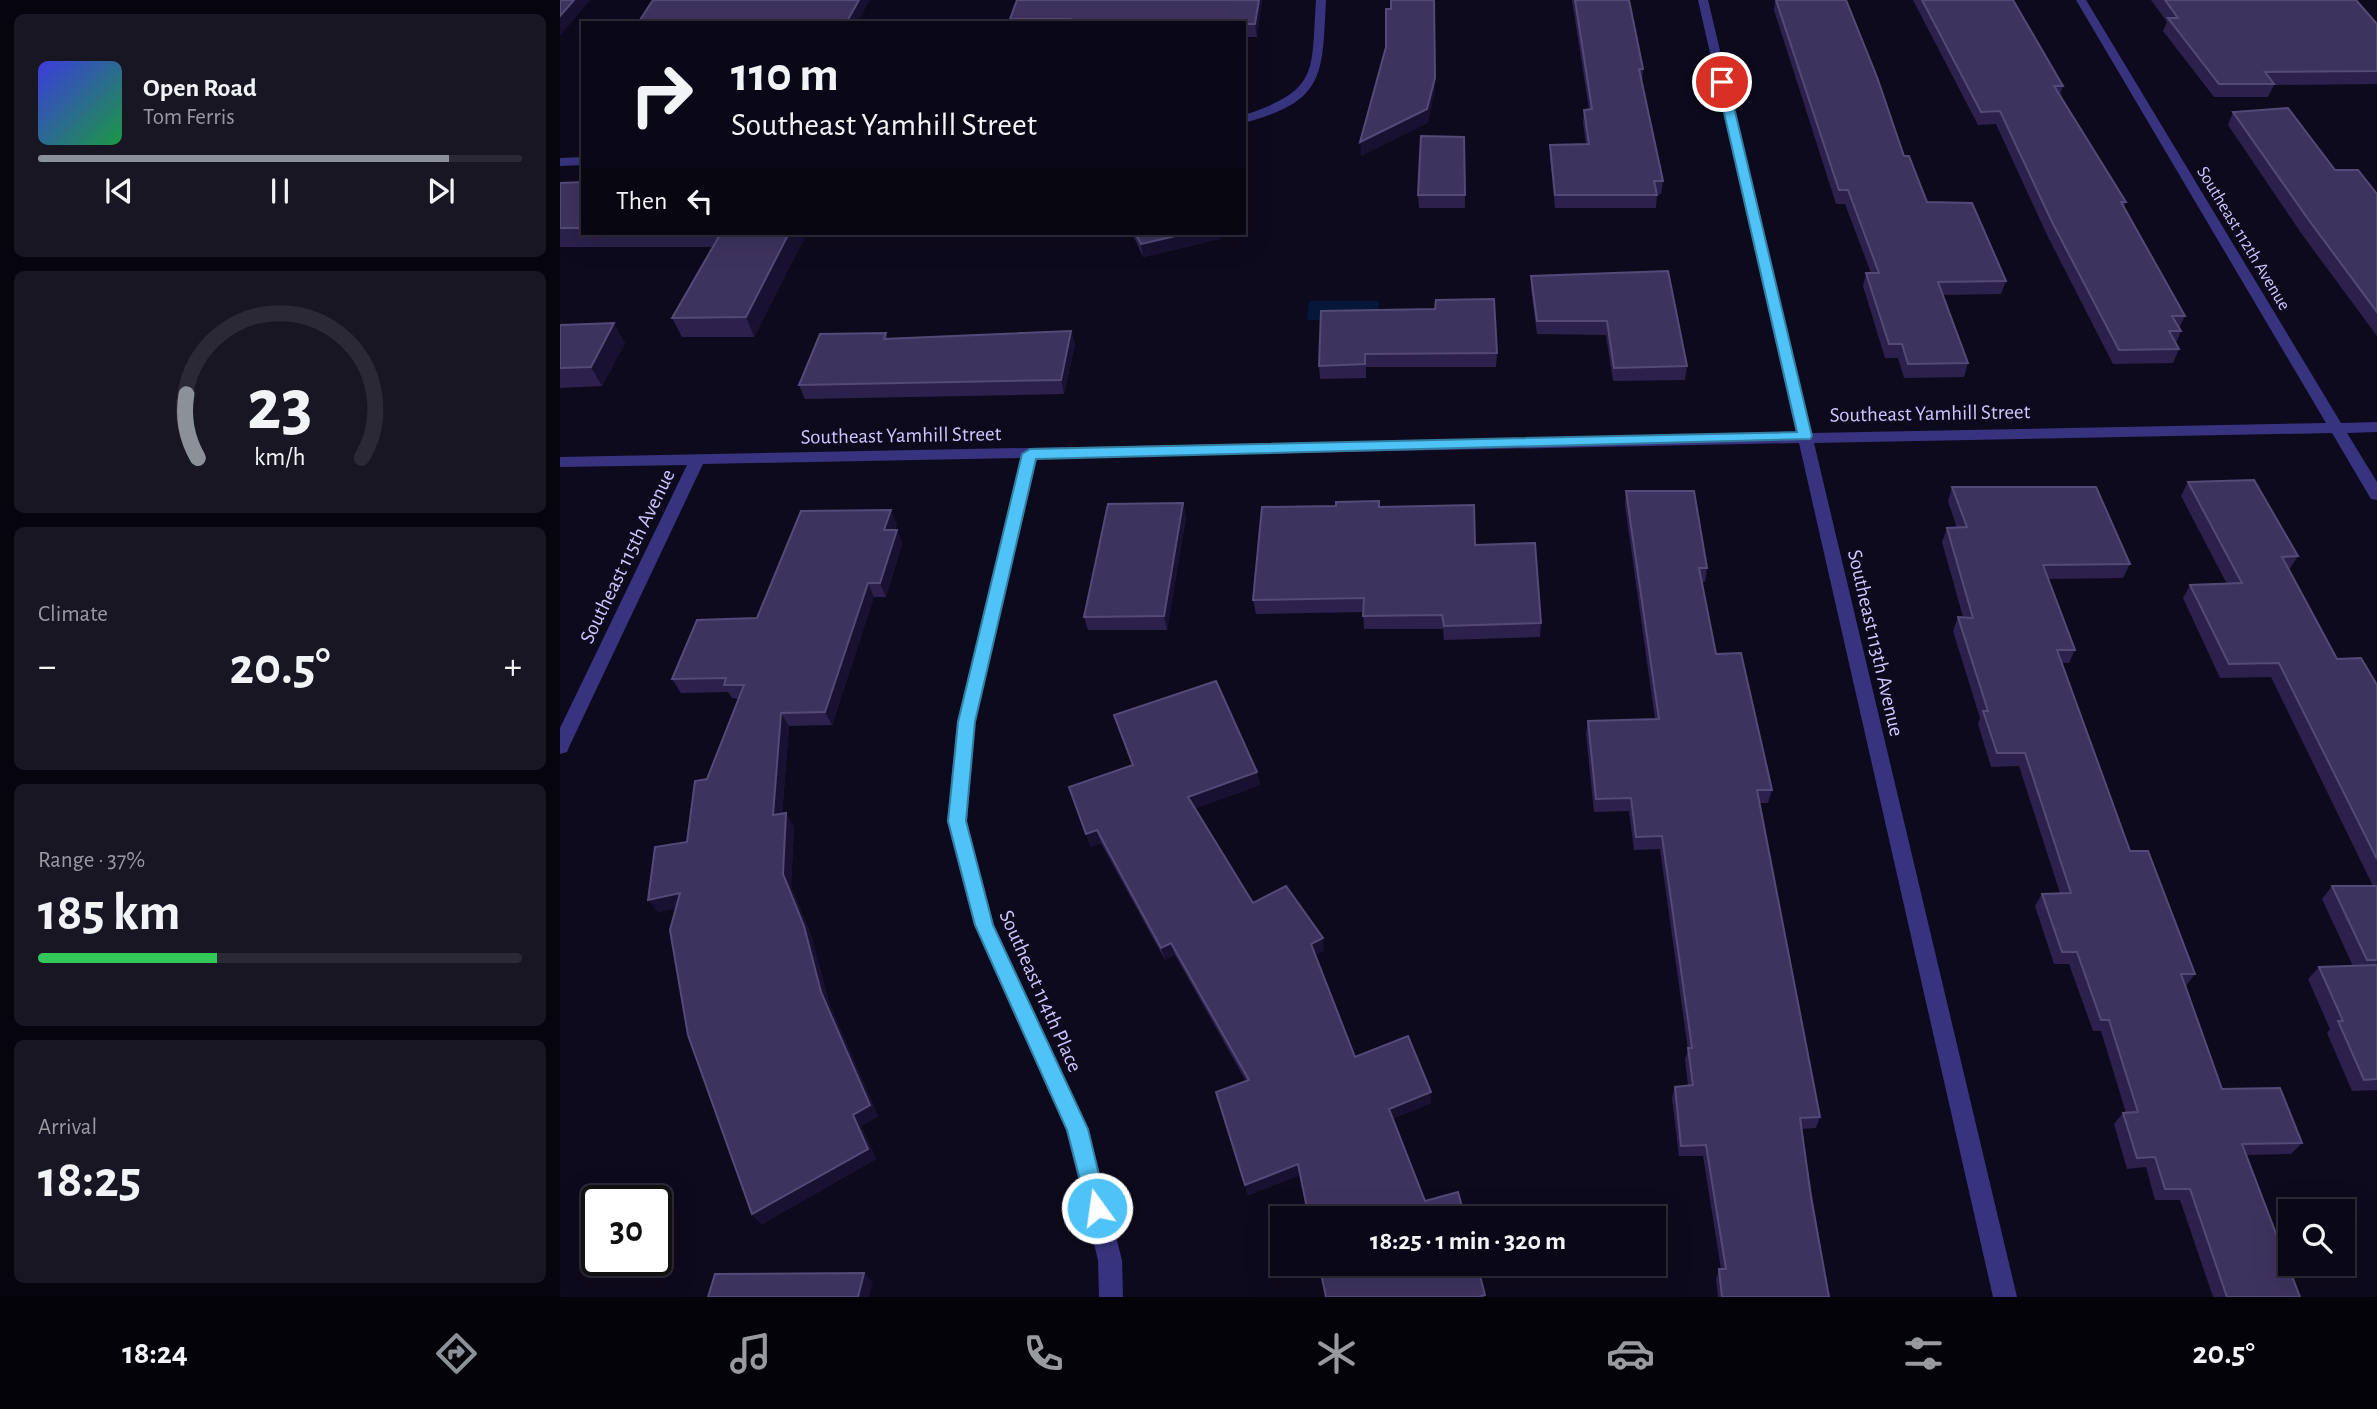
<!DOCTYPE html>
<html lang="en">
<head>
<meta charset="utf-8">
<style>
	body { margin:0; font-family:"Alegreya Sans",sans-serif; background:#181623; color:#f1f3f6; height:100vh; display:flex; flex-direction:column; font-size:26px; white-space:nowrap }
	* { box-sizing:border-box; margin:0 }
	p { font-size:23px; color:#999aa1 }
	.icon { flex:none; width:38px; height:38px; fill:none; stroke:currentColor; stroke-width:2; stroke-linecap:round; stroke-linejoin:round }
	.map { position:relative; flex:1; overflow:hidden }
	.panel { display:flex; flex-direction:column; gap:14px; padding:14px; background:#06040c; width:560px }
	.panel>* { flex:none }
	.banner { position:absolute; left:21px; top:21px; width:665px; height:214px; border-radius:0px; box-shadow:0 7px 28px #0002,0 0 0 2px #2a2935; background:#0a0816; color:#f1f3f6; overflow:hidden }
	.buttons { position:absolute; left:1718px; top:1199px; display:grid; gap:14px }
	.buttons a { display:grid; place-items:center; width:77px; height:77px; border-radius:0px; background:#0a0816; box-shadow:0 7px 28px #0002,0 0 0 2px #2a2935; font-size:35px }
	.speed { position:absolute; left:21px; top:1185px; display:flex; gap:14px; font-size:35px; font-weight:700; text-align:center }
	.speed>* { display:grid; place-content:center; width:91px; height:91px; border-radius:50%; background:#0a0816; box-shadow:0 7px 28px #0002,0 0 0 2px #2a2935; line-height:1 }
	.speed .limit { border:4px solid #111; border-radius:10px; background:#fff; color:#111 }
	.pin { position:absolute; display:grid; place-items:center; width:60px; height:60px; color:#fff; margin:-30px; border:4px solid #fff; border-radius:50%; box-shadow:0 2px 7px #0007 }
	.me { position:absolute; width:77px; margin:-38px; rotate:346deg; stroke-linejoin:round; filter:drop-shadow(0 0 5px #0008) }
	.turn { display:flex; align-items:center; gap:24px; height:147px; padding:0 35px; font-size:32px }
	.turn .icon { width:91px; height:91px; stroke-width:2.5 }
	.turn b { display:block; font-size:49px; line-height:60px }
	.then { display:flex; align-items:center; height:66px; padding:0 35px; background:#0003; gap:14px; font-size:26px }
	.big { font-size:52px; font-weight:700; line-height:1.1 }
	.panel .widget { flex:1; display:flex; flex-direction:column; justify-content:center; gap:10px; min-width:0; padding:0 24px; border-radius:10px; background:#181623 }
	.panel .dial { align-items:center; gap:0 }
	.dial svg { height:182px; overflow:visible; fill:none; stroke:#2a2935; stroke-width:7; stroke-linecap:round; text-anchor:middle }
	.dial text { fill:#f1f3f6; stroke:none }
	.song { display:flex; align-items:center; gap:21px }
	.cover { width:84px; height:84px; border-radius:10px; background:linear-gradient(135deg,hsl(240 70% 55%),hsl(140 70% 35%)) }
	.played { height:7px; border-radius:4px; background:linear-gradient(90deg,#8c9099 85%,#2a2935 85%) }
	.keys { display:flex; justify-content:space-around; direction:ltr }
	.heat { display:flex; justify-content:space-between; align-items:center; font-size:38px; direction:ltr }
	.charge { height:10px; border-radius:5px; background:linear-gradient(90deg,#34c759 37%,#2a2935 0) }
	.trip { position:absolute; left:710px; top:1206px; width:396px; height:70px; border-radius:0px; background:#0a0816; box-shadow:0 7px 28px #0002,0 0 0 2px #2a2935; font-weight:700; line-height:70px; text-align:center }
	.menu { display:flex; height:112px; justify-content:space-around; align-items:center; background:#040309; color:#999aa1 }
	.menu .icon { width:49px; height:49px }
	.menu .on { color:#8c9099 }
	.menu b { font-size:32px; color:#f1f3f6 }
	main { display:flex; flex:1; min-height:0 }
	.map>svg:first-child { display:block }
	.water { fill:#06173a }
	.lines { fill:none; stroke-linecap:round; stroke-linejoin:round }
	.street { fill:#38337e; fill-rule:evenodd }
	.wall { fill:#2b214c }
	.shaded-wall { fill:#181131 }
	.building { fill:#3d335f; stroke:#544a78; stroke-width:2 }
	.route { fill:#4fc3f7; stroke:#337fa1; stroke-width:2 }
	.labels { text-anchor:middle; stroke-width:7; stroke-linejoin:round; paint-order:stroke }
	.far-street-label { font-size:18px; fill:#cfc6ff; stroke:#0e0a1d }
	.street-label { font-size:21px; fill:#cfc6ff; stroke:#0e0a1d }
</style>
</head>
<body>
<main>
<section class="panel">
<div class="widget">
<div class="song"><i class="cover"></i><div><b>Open Road</b><p>Tom Ferris</p></div></div>
<div class="played"></div>
<div class="keys"><svg class="icon" aria-label="previous" viewBox="0 0 24 24"><path d="M18 5L8 12l10 7zM5 5v14"/></svg><svg class="icon" aria-label="pause" viewBox="0 0 24 24"><path d="M8 5v14M16 5v14"/></svg><svg class="icon" aria-label="next" viewBox="0 0 24 24"><path d="M6 5l10 7-10 7zM19 5v14"/></svg></div>
</div>
<div class="widget dial"><svg viewBox="0 0 100 80">
<path d="M14 69A42 42 0 1 1 86 69"/>
<path d="M14 69A42 42 0 0 1 9 41" stroke="#8c9099"/>
<text x="50" y="56" font-size="32" font-weight="700">23</text>
<text x="50" y="72" font-size="11">km/h</text>
</svg></div>
<div class="widget"><p>Climate</p>
<div class="heat"><a>−</a><b class="big">20.5°</b><a>+</a></div>
</div>
<div class="widget"><p>Range · 37%</p><b class="big">185 km</b><div class="charge"></div></div>
<div class="widget"><p>Arrival</p><b class="big">18:25</b></div>
</section>
<div class="map">
<svg width="1817" height="1297" viewBox="0 0 1817 1297">
	<rect width="100%" height="100%" fill="#0e0a1d"/>
	<path class="water" d="M749,301H819L818,320H747Z"/>
	<g class="lines">
		<path class="street" d="M756,0H766C762,75 766,101 684,123V115C760,90 751,72 756,0Z
			M1138,0H1148L1251,433L1766,423L1516,0H1526L1781,423L1817,422V432L1787,433L1817,482V500L1811,499L1772,433L1254,443L1457,1297H1433L1239,443L477,458L415,722L407,822L434,925L528,1129L562,1260L563,1297H539L538,1260L506,1130L414,925L387,822L397,722L461,458L143,464L9,747L7,752L0,754V728L127,465L0,467V457L1236,433Z
			M23,157V165L0,166V158Z"/>
	</g>
	<path class="wall" d="M457,0H702L697,37H684V23H451L450,19Z
		M1012,0H1069L1083,69L1082,82L1103,181L1101,194L1097,195L1096,208H995L990,158V145L1026,144L1023,123L1024,110L1029,109Z
		M1215,0H1286L1344,156L1367,202L1446,281L1441,294L1383,295L1408,363L1404,377L1344,378L1338,358H1325L1303,286L1306,273H1311L1285,204H1276L1214,10Z
		M1353,0H1453L1503,86L1500,95L1566,202L1564,207L1625,316L1619,328L1621,331L1616,343L1619,349L1613,363L1553,364L1487,235L1436,124L1418,125Z
		M1591,0H1796L1817,24V84L1714,85L1708,97H1654L1603,31L1607,22Z
		M1673,112L1817,194V336L1741,233L1668,125Z
		M904,137L905,208H859L858,195Z
		M23,182V233H247L194,337H122L112,318L153,247H0V183Z
		M572,233H659L660,239L583,257Z
		M971,276L1127,366L1125,380L1053,381L1046,335L977,334L971,289Z
		M761,311L937,353L936,367H806V378L760,379L759,366Z
		M0,325L65,343L42,386L0,388Z
		M511,331L515,344L504,394L245,399L239,385L326,333L327,338Z
		M1628,482L1738,556L1729,570L1777,659L1817,685V1090L1792,1091L1767,1033L1770,1029L1748,979L1759,967L1793,966L1762,899L1772,886H1813L1711,677L1660,678L1623,598L1630,585L1667,584L1621,496Z
		M1392,487L1570,564L1563,578L1488,579L1515,650L1509,663H1502L1570,851L1635,974L1626,986L1662,1089L1742,1143L1731,1154L1686,1155L1740,1297H1653L1620,1200H1595L1586,1167L1567,1169L1554,1124L1563,1113H1566L1541,1031H1533L1509,964H1494L1475,906L1482,894L1500,893L1459,766L1431,767L1418,724L1420,718L1393,631L1398,617H1403L1382,542L1387,528H1397L1388,501Z
		M1066,491L1147,568L1145,582H1142L1156,654L1212,790L1208,803H1199L1260,1117L1256,1128L1241,1129L1269,1297H1158L1156,1279L1159,1269H1161L1143,1156H1119L1112,1098L1115,1087L1128,1086L1125,1059L1128,1050L1100,849L1074,850L1069,811L1034,812L1026,734L1028,721L1095,719L1065,505Z
		M623,503L626,517L607,630H528L524,617Z
		M776,506L820,507L915,545L981,623L980,637L884,640L883,629H804L803,612L696,614L693,600Z
		M337,524L335,530H337L342,544L326,597H314L272,725L229,726L222,814L234,826L231,886L252,938L269,1003L318,1116L301,1126L316,1159L202,1224L192,1214L116,908L98,912L127,842L147,779L179,699L172,698L168,692L121,693L112,679L197,618Z
		M554,715L697,772L700,785L635,808L693,903L764,950L755,955L795,1057L871,1092V1103L833,1118L865,1201L905,1218L740,1175L688,1195L656,1092L686,1081L615,955L605,960L541,843L530,847L572,765Z"/>
	<path class="shaded-wall" d="M14,0H30L0,36V16Z
		M299,0H310L297,23H286Z
		M699,0H702L697,37L695,24Z
		M874,0L875,91L868,123L801,156L800,142Z
		M229,233H247L194,337L186,317Z
		M628,233H659L660,239L583,257L581,244Z
		M54,323L65,343L42,386L31,367Z
		M511,331L515,344L504,394L501,380Z
		M623,503L626,517L607,630L604,616Z
		M331,510L337,524L330,544L324,530Z
		M337,530L342,544L326,597L320,583Z
		M308,583L314,597L272,725L265,712Z
		M221,713L229,726L221,828L213,815Z
		M697,772L700,785L632,810L628,797Z
		M226,813L234,826L231,886L252,938L269,1003L318,1116L301,1126L316,1159L202,1224L192,1214L293,1115L261,992L223,874Z
		M537,830L541,843L530,847L526,834Z
		M120,893L130,905L98,912L88,900Z
		M763,938L764,950L753,956L751,944Z
		M611,943L615,955L605,960L601,948Z
		M871,1092V1103L830,1120L829,1109Z
		M738,1164L741,1175L688,1195L685,1185Z
		M304,1273L313,1282L309,1297H298Z"/>
	<path class="building" d="M0,0H14L0,16Z
		M93,0H299L286,23H78Z
		M457,0H699L695,24H684V23H503L509,19H450Z
		M831,0H874L875,78L867,109L800,142L826,47V9H831Z
		M1015,0H1069L1083,69H1079L1103,181H1094L1097,195H995L990,145L1029,144L1024,110L1032,109Z
		M1216,0H1286L1317,77L1344,156H1349L1367,202L1412,203L1446,281L1378,282L1408,363L1348,364L1342,344H1329L1306,273H1319L1288,190H1279Z
		M1362,0H1453L1503,86H1494L1566,202H1561L1625,316H1612L1621,331H1609L1619,349L1559,350L1492,222L1440,111L1421,112Z
		M1605,0H1796L1817,24V71L1705,72L1714,84H1659L1608,18H1618Z
		M1728,108L1775,170H1798L1817,194V312L1748,219L1673,112Z
		M861,136L904,137L905,195H858Z
		M23,182V228H0V183Z
		M161,233H229L186,317L112,318Z
		M575,233H628L581,244Z
		M1108,271L1127,366L1054,368L1047,321H977L971,276Z
		M934,299L937,353L805,354V364L759,366L761,311L875,309L876,300Z
		M54,323L31,367L0,368V325Z
		M511,331L501,380L239,385L260,334L326,333L324,339Z
		M1694,480L1738,556L1722,557L1777,659L1801,658L1817,685V859L1719,663L1669,664L1630,585L1682,583L1628,482Z
		M1392,487H1536L1570,564L1483,565L1515,650H1497L1570,851H1588L1635,974H1621L1662,1089L1720,1088L1742,1143L1682,1144L1740,1297H1667L1630,1189H1605L1595,1157L1577,1158L1563,1113L1578,1112L1549,1020H1541L1517,952H1502L1482,894L1511,893L1465,753H1437L1423,711H1428L1398,617L1413,618L1387,528L1407,527Z
		M1066,491H1134L1147,568H1139L1156,654L1181,653L1212,790H1197L1260,1117L1240,1118L1251,1197L1269,1297H1162L1159,1269H1166L1146,1145L1121,1146L1115,1087L1133,1085L1128,1048H1132L1102,836L1076,837L1071,798L1036,799L1028,721L1099,719Z
		M819,501V507L914,505L915,545L975,543L981,623L884,626L882,615L803,616L804,598L693,600L702,507L776,506V502Z
		M623,503L604,616L524,617L548,504Z
		M331,510L324,530H337L320,583H308L265,712L221,713L213,815L226,813L223,874L244,926L261,992L310,1105L293,1115L308,1149L192,1214L128,1035L110,930L120,893L88,900L95,847L127,842L135,781L147,779L184,685H164L166,678L112,679L137,620L197,618L241,511Z
		M656,681L697,772L628,797L693,903L726,886L763,938L751,944L795,1057L848,1036L871,1092L829,1109L865,1201L898,1192L905,1218H749L738,1164L685,1185L656,1092L689,1080L611,943L601,948L537,830L526,834L509,787L573,765L554,715Z
		M1772,886H1817V960H1807Z
		M1817,965V1079L1804,1080L1778,1021H1783L1759,967Z
		M759,1264H917L925,1295L919,1297H766Z
		M304,1273L298,1297H148L155,1274Z"/>
	<path class="route" d="M1162,79L1168,82L1252,436L1250,439L476,459L415,722L406,821L433,925L528,1129L547,1208L544,1215L537,1218L529,1215L507,1130L415,925L388,821L398,722L462,454L470,449L1237,432L1157,82Z"/>
	<g class="labels">
		<g class="far-street-label">
			<text transform="translate(1684 238) rotate(59)" y="6">Southeast 112th Avenue</text>
		</g>
		<g class="street-label">
			<text transform="translate(1370 413) rotate(-1)" y="7">Southeast Yamhill Street</text>
			<text transform="translate(341 435) rotate(-1)" y="7">Southeast Yamhill Street</text>
			<text transform="translate(67 556) rotate(-64)" y="7">Southeast 115th Avenue</text>
			<text transform="translate(1316 643) rotate(77)" y="7">Southeast 113th Avenue</text>
			<text transform="translate(481 991) rotate(66)" y="7">Southeast 114th Place</text>
		</g>
	</g>
</svg>
<div class="buttons">
<a><svg class="icon" aria-label="search" viewBox="0 0 24 24"><circle cx="10" cy="10" r="6"/><path d="M15 15l6 6"/></svg></a>
</div>
<div class="speed"><div class="limit">30</div></div>
<div class="pin" style="left:1162px;top:82px;background:#d93025"><svg class="icon" aria-label="arrive" viewBox="0 0 24 24"><path d="M6 21V4h12l-3 4 3 4H6"/></svg></div>
<svg class="me" style="left:537px;top:1208px" viewBox="-20 -20 40 40"><circle r="17" fill="#4fc3f7" stroke="#fff" stroke-width="3"/><path d="M0-11L8 9 0 5-8 9z" fill="#fff"/></svg>
<div class="trip">18:25 · 1 min · 320 m</div>
<div class="banner">
<div class="turn"><svg class="icon" aria-label="right" viewBox="0 0 24 24"><path d="M7 20v-9h11M14 6l5 5-5 5"/></svg><div><b>110 m</b>Southeast Yamhill Street</div></div>
<div class="then">Then<svg class="icon" aria-label="left" viewBox="0 0 24 24"><path d="M17 20v-9H6M10 6l-5 5 5 5"/></svg></div>
</div>
</div>
</main>
<nav class="menu">
<b>18:24</b>
<svg class="icon on" aria-label="directions" viewBox="0 0 24 24"><path d="M12 3l9 9-9 9-9-9zM9 14v-3h6M13 9l2 2-2 2"/></svg>
<svg class="icon" aria-label="music" viewBox="0 0 24 24"><path d="M9 18V5l10-2v13"/><circle cx="6" cy="18" r="3"/><circle cx="16" cy="16" r="3"/></svg>
<svg class="icon" aria-label="phone" viewBox="0 0 24 24"><path d="M5 4h4l2 5-3 2q2 4 5 5l2-3 5 2v4C11 20 4 13 5 4z"/></svg>
<svg class="icon" aria-label="climate" viewBox="0 0 24 24"><path d="M12 3v18M4 7l16 10M4 17L20 7"/></svg>
<svg class="icon" aria-label="car" viewBox="0 0 24 24"><path d="M5 17H2v-5l4-1 3-4h7l3 4 3 1v5h-3M9 17h6M6 11h13"/><circle cx="7" cy="17" r="2"/><circle cx="17" cy="17" r="2"/></svg>
<svg class="icon" aria-label="filters" viewBox="0 0 24 24"><path d="M4 7h16M4 17h16"/><circle cx="9" cy="7" r="2"/><circle cx="15" cy="17" r="2"/></svg>
<b>20.5°</b>
</nav>
</body>
</html>
